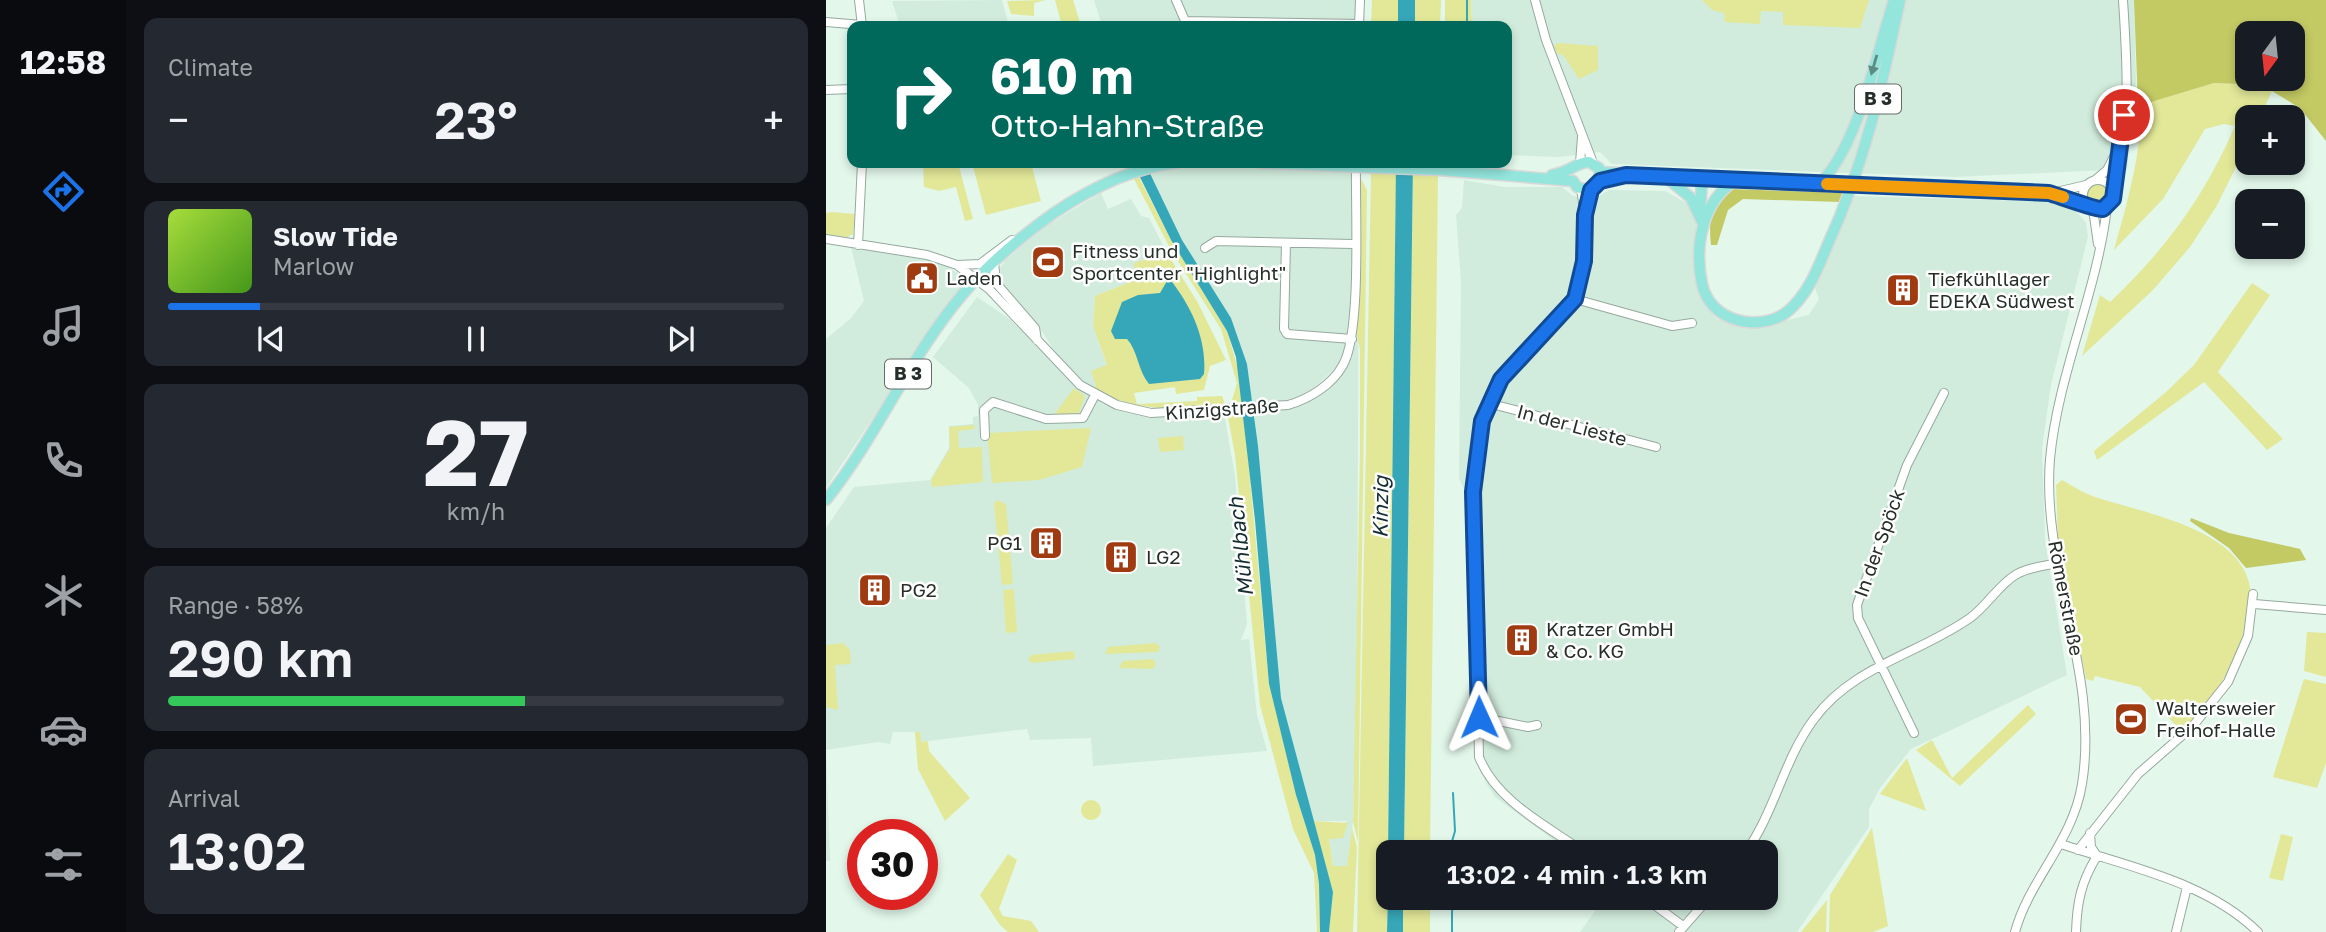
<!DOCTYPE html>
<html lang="en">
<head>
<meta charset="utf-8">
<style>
	body { margin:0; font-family:"Golos Text",sans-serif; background:#242831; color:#f1f3f6; height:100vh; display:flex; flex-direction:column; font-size:26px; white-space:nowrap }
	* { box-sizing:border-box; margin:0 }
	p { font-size:23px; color:#9ea1a6 }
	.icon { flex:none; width:38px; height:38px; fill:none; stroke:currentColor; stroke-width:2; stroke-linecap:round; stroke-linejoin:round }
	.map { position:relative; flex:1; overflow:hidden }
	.details { display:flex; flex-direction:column; gap:18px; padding:18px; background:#0d0f14; width:700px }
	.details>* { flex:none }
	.guide { position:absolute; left:21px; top:21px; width:665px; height:147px; border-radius:14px; box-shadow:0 4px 10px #0003; background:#00695c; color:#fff; overflow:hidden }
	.needle { width:46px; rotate:195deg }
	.fabs { position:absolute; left:1409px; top:21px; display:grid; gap:14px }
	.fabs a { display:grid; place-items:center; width:70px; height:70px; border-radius:14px; background:#171b24; box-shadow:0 4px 10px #0003; font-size:35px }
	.speed { position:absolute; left:21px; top:819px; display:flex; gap:14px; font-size:35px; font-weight:700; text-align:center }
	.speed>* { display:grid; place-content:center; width:91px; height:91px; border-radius:50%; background:#171b24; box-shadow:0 4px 10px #0003; line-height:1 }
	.speed .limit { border:10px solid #d22; background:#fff; color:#111 }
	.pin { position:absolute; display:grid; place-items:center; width:60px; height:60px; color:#fff; margin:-30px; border:4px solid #fff; border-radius:50%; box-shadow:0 2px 7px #0007 }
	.me { position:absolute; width:77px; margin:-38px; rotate:359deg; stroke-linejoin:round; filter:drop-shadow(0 0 5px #0008) }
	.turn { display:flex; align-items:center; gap:24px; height:147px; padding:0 28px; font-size:32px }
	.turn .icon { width:91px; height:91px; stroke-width:2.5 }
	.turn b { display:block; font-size:49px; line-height:60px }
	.big { font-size:52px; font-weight:600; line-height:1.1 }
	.details .card { flex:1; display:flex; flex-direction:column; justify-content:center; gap:10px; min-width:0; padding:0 24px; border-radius:14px; background:#242831 }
	.details .dial { align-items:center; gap:0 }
	.dial b { font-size:91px; line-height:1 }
	.song { display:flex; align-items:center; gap:21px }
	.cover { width:84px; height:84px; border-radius:10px; background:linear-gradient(135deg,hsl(80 70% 55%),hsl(100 70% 35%)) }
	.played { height:7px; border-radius:4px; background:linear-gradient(90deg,#1a73e8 15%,#363941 15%) }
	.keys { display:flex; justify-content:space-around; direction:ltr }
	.heat { display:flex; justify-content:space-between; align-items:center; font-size:38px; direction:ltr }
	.charge { height:10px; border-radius:5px; background:linear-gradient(90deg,#34c759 58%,#363941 0) }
	.trip { position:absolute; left:550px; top:840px; width:402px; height:70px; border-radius:14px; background:#171b24; box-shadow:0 4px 10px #0003; font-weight:600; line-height:70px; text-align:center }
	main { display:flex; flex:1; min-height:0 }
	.tab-bar { display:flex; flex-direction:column; width:126px; justify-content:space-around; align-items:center; background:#090b0e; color:#9ea1a6 }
	.tab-bar .icon { width:49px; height:49px }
	.tab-bar .selected { color:#1a73e8 }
	.tab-bar b { font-size:32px; color:#f1f3f6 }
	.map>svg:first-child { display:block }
	.built { fill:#d1ecdc }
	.green { fill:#e2e898 }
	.forest { fill:#c3c963; fill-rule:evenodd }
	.water { fill:#36a7b8 }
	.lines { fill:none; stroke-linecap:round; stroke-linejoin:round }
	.stream { stroke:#36a7b8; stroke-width:2 }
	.minor-casing { stroke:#96a99e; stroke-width:10 }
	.major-casing { stroke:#d8d9d8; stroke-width:13 }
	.minor { stroke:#fff; stroke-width:8 }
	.major { stroke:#94e6dd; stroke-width:10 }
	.minor-bridge-casing { stroke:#96a99e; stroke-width:10; stroke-linecap:butt }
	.major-bridge-casing { stroke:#d8d9d8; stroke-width:13; stroke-linecap:butt }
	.minor-bridge { stroke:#fff; stroke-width:8 }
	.major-bridge { stroke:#94e6dd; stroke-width:10 }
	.oneway { fill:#5d8a83 }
	.route-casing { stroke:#114b97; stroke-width:18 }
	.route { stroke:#1a73e8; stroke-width:12 }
	.slow { stroke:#f59e0b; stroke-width:12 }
	.labels { text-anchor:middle; stroke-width:5; stroke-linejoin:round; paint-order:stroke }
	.shield { fill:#fefefe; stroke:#676c69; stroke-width:2 }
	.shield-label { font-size:18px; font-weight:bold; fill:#262e29 }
	.poi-label { font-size:19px; fill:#262e29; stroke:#fefefe; text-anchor:start }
	.street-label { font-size:19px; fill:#262e29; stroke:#fefefe }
	.water-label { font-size:21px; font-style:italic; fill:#152d31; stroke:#fefefe }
</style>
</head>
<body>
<main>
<nav class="tab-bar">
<b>12:58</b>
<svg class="icon selected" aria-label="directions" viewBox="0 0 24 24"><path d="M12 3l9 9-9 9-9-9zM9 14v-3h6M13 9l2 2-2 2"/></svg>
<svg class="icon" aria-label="music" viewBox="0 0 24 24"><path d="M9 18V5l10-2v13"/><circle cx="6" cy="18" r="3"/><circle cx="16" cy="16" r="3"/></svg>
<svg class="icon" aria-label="phone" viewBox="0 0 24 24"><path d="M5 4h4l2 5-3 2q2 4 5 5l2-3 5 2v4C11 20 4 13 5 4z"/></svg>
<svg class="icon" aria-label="climate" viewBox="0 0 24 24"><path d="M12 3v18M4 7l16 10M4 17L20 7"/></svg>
<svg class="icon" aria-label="car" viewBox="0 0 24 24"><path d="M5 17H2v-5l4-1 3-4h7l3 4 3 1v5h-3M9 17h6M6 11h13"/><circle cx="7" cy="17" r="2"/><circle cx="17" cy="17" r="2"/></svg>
<svg class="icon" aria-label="filters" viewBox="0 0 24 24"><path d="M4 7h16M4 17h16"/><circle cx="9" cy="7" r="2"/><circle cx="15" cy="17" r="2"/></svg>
</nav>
<section class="details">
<div class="card"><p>Climate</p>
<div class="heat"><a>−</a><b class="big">23°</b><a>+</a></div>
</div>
<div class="card">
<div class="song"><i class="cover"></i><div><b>Slow Tide</b><p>Marlow</p></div></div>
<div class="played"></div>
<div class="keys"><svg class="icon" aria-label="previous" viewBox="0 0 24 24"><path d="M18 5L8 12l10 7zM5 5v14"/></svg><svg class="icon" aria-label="pause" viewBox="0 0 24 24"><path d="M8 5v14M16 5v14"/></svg><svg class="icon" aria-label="next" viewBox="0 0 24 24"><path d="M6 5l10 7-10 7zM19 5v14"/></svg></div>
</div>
<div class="card dial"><b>27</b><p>km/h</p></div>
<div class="card"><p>Range · 58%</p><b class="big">290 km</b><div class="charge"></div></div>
<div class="card"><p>Arrival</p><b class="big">13:02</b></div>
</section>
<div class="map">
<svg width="1500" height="932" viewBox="0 0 1500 932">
	<rect width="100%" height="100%" fill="#e3f7eb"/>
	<path class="built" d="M176,0L183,26H74L66,1Z
		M268,0H536V26H276Z
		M645,0H1308L1310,80L1301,169L1129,177L786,164L774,152L733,157L681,155V26H646Z
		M319,163H533L531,689L527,821L521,867L507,866L503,839L521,821H487L455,698L428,412L454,410L492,397L519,368L510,367L482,394L459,402L426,403L421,364L405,318L356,240Z
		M638,180L678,187H736L747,196L768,199L783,190L839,191L866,206L870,213V279L881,307L890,318L901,323L928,328L983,315L993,299L989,288L1028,196L1233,202L1246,206L1260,223L1262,237L1225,385L1216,448L1219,540L1241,675L1085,749L1054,788L1043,809V827L971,932H754L778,898H940V852H744L669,797L659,781L649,749L643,510L641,494L633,479L635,282L630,215L636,208Z
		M275,193L282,209L305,199L315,216L323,218L341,253L308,263L309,280L269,296L267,326L281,366L270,386L265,388L232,357L217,333L172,283V271L180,259L220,226Z
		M25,247L116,263L140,279L0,488V339L25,318L38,301Z
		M151,297L185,320L246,384L277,404L302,413L330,417L398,413L409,476L421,624L415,640L423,639L431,715L441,751L267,766L265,738L204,740L201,729L94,742L93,732H67L64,744L52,742L0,750L4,861H0V528L28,487L104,480L123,448V426L147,424V417L152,416V405L143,388L107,357Z"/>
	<path class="green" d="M220,0L208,3V16L185,14L181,1Z
		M229,0H247L255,26H236Z
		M546,0H572V26H545Z
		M589,0H615L614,26H589Z
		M619,0H645L646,26H619Z
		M876,0H1043L1034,28L957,25V12L935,11L934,24L899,22L898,13L886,10Z
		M732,43L772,46V70L753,79L738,56L731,53L728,46Z
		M1388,83L1436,85L1446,91L1434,117H1421V145L1390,207L1364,247L1327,290L1256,356L1274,295L1284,302C1339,250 1379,196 1409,126L1398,124L1379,129L1337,199L1288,250C1297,218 1321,137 1312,106Z
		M97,163H132L147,219L139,221L130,187L113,191L98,187Z
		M146,163H205L215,201L160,215Z
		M532,173L541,190L532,842L527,822L534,454V349L530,331Z
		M545,173L570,174L561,932H531Z
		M587,175H612L604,852H578Z
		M313,177L345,240L401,331L413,372L416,405L407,406L406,400L411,383L395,329L345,250L308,179Z
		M1261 194a12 12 0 1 1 24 0a12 12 0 1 1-24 0Z
		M6,212L29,214L27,234L21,237L0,234V213Z
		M341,253L372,303L400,360L384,366L378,390L350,394L349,387L308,393L311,404L371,401V397L396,396L400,407C349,409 311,413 265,388L270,386L265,371L281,365L267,326L269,296L309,280L308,263Z
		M1426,283L1444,295L1392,372L1457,439L1441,450L1378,382L1271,460L1268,451L1339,393L1368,365Z
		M248,388L259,396L253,413L228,415Z
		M405,414H418L443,684L470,795L489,855L493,884L494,932H491L488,873L467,829L434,705L409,455L402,417Z
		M148,425L149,429L132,431L133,448L156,447L157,482L106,487L105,480L124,448L123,427Z
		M265,428L256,467L213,480L166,483L161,433Z
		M357,436L358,450L334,452L332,438Z
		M1236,480C1247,486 1257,493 1269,497C1317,513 1425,530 1425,597C1425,606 1422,615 1420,623C1411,665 1386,702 1355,731L1314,687L1269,676L1267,681L1260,679L1232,538L1230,485Z
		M171,500L180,504L187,584L176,585L168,504Z
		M188,589L191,632L180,633L177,590Z
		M1481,632L1500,633V677L1478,671Z
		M17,643L24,650L25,664L9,665L12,710L0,707V645Z
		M330,643L334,647L332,652L279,654L282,647Z
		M248,651L249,659L206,663L202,660L205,655Z
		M327,659L330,664L327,669L293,668L297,661Z
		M1478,679L1500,684V763L1491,788L1447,777Z
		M1202,705L1210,714L1134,786L1090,750L1106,740L1126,778Z
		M89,732H94L95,742L102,741L103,751L144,798L119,821L92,769Z
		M1081,758L1100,811L1054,794Z
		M255 810a10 10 0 1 1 20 0a10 10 0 1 1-20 0Z
		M487,821L522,823L517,838L503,839L507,866H521L526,828L531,847L527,932H503L507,892Z
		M1046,828L1062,926L1047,932H1003L1004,895Z
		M1455,834L1467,837L1457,881L1443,878Z
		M182,854L191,860L173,909L177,916L205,921L213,932H182L174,925L154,895Z
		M577,898H604V932H577Z
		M1001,900L1000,932H975Z"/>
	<path class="forest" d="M1308,0H1500V141L1474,108L1436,85L1388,83L1312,106ZM1421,33H1466V79H1421Z
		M905,189L1020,193L1015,202L917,199L902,210L891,245H885C882,216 886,210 905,189Z
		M1365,518L1403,533L1474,549L1480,560L1420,568L1403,548L1364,521Z"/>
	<path class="water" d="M572,0H589V26H572Z
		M307,163H319L356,240L405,318L421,364L432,446L455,698L507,892L503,932H494L493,884L489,855L470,795L443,684L429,520L410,357L401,331L345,240Z
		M570,163H587L578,852H562Z
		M341,281L346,282C366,308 381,340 378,374L374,379L323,384C312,371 312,351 301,339H289L285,331L296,302L312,295L334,293Z
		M562,891V898H577V932H561Z"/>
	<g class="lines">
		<path class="stream" d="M641,26V0
			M623,852L629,831L627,793
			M626,932V911L630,898"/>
		<g class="minor-casing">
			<path id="minor" d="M33,0L36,26
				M350,0L360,23
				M709,0L720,40L767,163
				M360,21L533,24
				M0,22L36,25
				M533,26L534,0
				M0,90L26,89
				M754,163L756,137
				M1269,180L1281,170L1292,149
				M1257 195a15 15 0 1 1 30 0a15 15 0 1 1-30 0Z
				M1050,187L1223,193L1259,203
				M755,189L759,215L758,261L749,299L675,379L656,421L647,492L653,757C670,801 721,826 758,852
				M1286,189C1306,129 1301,62 1297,0
				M1226,193L1260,185
				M1267,209L1272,244
				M0,239L101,255L131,265L163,289L254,385L291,405L325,413L462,405C483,399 506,385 517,365C536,331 529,207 530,163
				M460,243L458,329L461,334L526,339
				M32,245L36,163
				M379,248L390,241L528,244
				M168,262L170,283L209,328L211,340
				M131,265L154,264L186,240
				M749,299L846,326L866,323
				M662,403L830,447
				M159,436L158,410L167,402L220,419L257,418L269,395
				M1428,604L1500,610
				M653,717L702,727L711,725
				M1088,733L1032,618L1031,605L1081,465L1118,393
				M1235,844C1302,867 1380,881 1432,932
				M1252,850L1312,774L1367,726L1402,682L1422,636L1427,594
				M920,852C949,811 958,759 988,719C1027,666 1093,654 1144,618C1161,606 1173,584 1191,574C1203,567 1219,566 1232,563
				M819,898L857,926
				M853,932L883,898
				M1189,932C1203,880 1247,841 1256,784C1274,673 1215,569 1224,459C1232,373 1271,293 1281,207
				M1250,932C1251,902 1255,882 1271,856L1265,847L1264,833
				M1350,932L1361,887"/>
		</g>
		<g class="major-casing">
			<path id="major" d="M435,163L509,166
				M615,170L747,181L751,187L761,190L774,181L793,177
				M774,172L993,184C1032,148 1051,51 1068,0
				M726,175C744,172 751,162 763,162L773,168L775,179
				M841,178L865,198L877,224
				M910,180C876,201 868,246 876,284C880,302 893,315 911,320C927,325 948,322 961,312C982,295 992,268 1002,244C1039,163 1056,86 1074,0
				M874,214L876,179
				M0,500C51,436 83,358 136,295C163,263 194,237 228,213C265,188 305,168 350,163"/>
		</g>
		<use href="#minor" class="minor"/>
		<use href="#major" class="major"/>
		<g class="minor-bridge-casing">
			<path id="minor-bridge" d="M1009,185L1050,187"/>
		</g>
		<g class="major-bridge-casing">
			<path id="major-bridge" d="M509,166L615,170"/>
		</g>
		<use href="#minor-bridge" class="minor-bridge"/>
		<use href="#major-bridge" class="major-bridge"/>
	</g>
	<defs><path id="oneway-solid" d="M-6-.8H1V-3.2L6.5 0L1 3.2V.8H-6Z" transform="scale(1.75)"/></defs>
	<use class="oneway" href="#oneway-solid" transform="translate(1048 65) rotate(106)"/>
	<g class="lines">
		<g class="route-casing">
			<path id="route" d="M653,717L647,492L656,421L675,379L749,299L758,261L759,215L765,190L774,181L800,175L1223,193C1233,196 1272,210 1277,209L1287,199L1298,115"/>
		</g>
		<use href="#route" class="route"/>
		<path class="slow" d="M1001,184L1223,193L1237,197"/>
	</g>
	<defs>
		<g id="stadium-square" transform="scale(1.75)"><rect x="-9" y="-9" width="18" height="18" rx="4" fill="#a03a11" stroke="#fefefe"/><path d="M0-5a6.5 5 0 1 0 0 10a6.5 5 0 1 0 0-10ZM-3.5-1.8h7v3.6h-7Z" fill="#fff"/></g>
		<g id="civic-square" transform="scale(1.75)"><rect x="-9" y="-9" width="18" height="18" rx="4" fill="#a03a11" stroke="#fefefe"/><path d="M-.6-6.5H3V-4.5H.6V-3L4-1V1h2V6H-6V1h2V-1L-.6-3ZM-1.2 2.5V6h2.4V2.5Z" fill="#fff"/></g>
		<g id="building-square" transform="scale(1.75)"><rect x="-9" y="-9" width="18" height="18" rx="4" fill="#a03a11" stroke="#fefefe"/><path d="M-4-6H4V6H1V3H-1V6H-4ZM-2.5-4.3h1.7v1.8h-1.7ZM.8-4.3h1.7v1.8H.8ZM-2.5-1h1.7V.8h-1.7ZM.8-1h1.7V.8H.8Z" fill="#fff"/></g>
	</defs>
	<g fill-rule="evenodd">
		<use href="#stadium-square" x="222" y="262"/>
		<use href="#civic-square" x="96" y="278"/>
		<use href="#building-square" x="1077" y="290"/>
		<use href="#building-square" x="220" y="543"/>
		<use href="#building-square" x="295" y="557"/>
		<use href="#building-square" x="49" y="590"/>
		<use href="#building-square" x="696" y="640"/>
		<use href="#stadium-square" x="1305" y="719"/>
	</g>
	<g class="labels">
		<g class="shield">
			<rect x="1029" y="84.5" width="46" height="29" rx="5"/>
			<rect x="59" y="359.5" width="46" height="29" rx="5"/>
		</g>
		<g class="shield-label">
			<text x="1052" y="105">B 3</text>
			<text x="82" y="380">B 3</text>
		</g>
		<g class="poi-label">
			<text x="246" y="258">Fitness und<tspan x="246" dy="22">Sportcenter "Highlight"</tspan></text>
			<text x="120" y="285">Laden</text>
			<text x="1102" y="286">Tiefkühllager<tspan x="1102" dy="22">EDEKA Südwest</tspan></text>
			<text x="196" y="550" text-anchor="end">PG1</text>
			<text x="320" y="564">LG2</text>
			<text x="74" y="597">PG2</text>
			<text x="720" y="636">Kratzer GmbH<tspan x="720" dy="22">&amp; Co. KG</tspan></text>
			<text x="1330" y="715">Waltersweier<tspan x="1330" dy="22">Freihof-Halle</tspan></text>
		</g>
		<g class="street-label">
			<text transform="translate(396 409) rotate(-4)" y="7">Kinzigstraße</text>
			<text transform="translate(746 425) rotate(15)" y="7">In der Lieste</text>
			<text transform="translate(1053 543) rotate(-70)" y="7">In der Spöck</text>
			<text transform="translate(1240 598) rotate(79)" y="7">Römerstraße</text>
		</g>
		<g class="water-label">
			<text transform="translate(555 507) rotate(-89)" y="7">Kinzig</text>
			<text transform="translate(415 547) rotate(-96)" y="7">Mühlbach</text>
		</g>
	</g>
</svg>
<div class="fabs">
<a><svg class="needle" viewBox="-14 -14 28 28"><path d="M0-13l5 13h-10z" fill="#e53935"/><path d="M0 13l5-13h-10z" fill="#9ea1a6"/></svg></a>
<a>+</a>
<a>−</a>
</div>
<div class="speed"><div class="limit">30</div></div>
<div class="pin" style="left:1298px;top:115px;background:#d93025"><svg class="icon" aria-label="arrive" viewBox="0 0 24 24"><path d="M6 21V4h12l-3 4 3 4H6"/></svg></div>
<svg class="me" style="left:653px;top:717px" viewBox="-20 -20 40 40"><path d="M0-17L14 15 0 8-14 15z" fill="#1a73e8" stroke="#fff" stroke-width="4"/></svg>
<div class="trip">13:02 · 4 min · 1.3 km</div>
<div class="guide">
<div class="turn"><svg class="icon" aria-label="right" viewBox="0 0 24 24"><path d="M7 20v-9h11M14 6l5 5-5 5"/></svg><div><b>610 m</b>Otto-Hahn-Straße</div></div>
</div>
</div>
</main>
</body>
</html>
